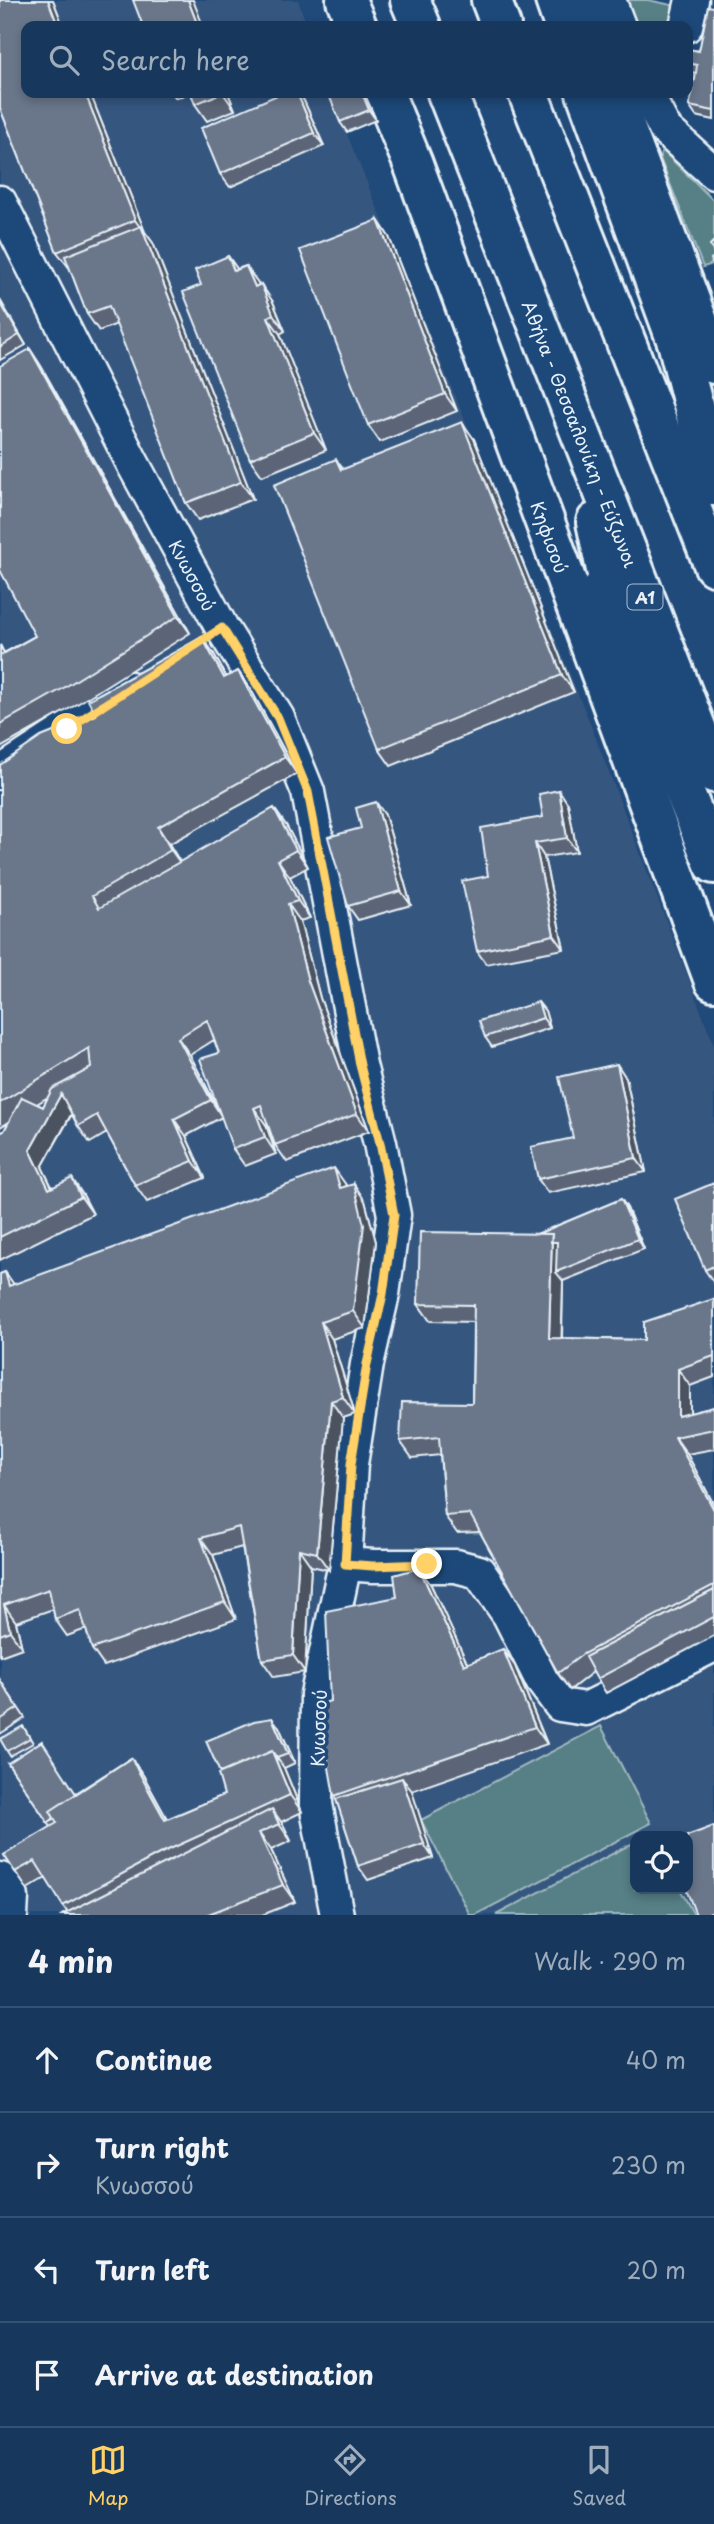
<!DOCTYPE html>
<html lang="en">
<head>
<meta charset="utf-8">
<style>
  :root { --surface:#17385c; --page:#244365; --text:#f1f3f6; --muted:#9eacbb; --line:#365272; --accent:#ffd166 }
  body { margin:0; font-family:"Playpen Sans",sans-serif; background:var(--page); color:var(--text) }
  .controls { position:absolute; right:21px; bottom:21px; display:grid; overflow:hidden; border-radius:14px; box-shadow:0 4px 10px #0003 }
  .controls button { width:63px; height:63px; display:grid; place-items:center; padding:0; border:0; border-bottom:2px solid var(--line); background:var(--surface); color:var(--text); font:35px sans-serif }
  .stop { position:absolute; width:21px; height:21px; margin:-16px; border:5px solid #ffd166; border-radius:50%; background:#fff }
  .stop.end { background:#ffd166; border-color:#fff; box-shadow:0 2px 7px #0008 }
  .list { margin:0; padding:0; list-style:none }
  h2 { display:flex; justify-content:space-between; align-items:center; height:91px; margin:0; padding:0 28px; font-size:30px }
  h2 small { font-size:23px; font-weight:400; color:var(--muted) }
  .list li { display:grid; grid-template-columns:46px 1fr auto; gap:21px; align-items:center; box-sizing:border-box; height:105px; padding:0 28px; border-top:2px solid var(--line) }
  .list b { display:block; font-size:26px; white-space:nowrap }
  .list p { margin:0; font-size:23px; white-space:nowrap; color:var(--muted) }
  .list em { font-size:23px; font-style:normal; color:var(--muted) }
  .icon { flex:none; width:38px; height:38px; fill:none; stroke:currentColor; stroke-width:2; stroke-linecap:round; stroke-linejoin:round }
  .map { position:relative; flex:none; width:714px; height:1915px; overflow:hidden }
  .search { position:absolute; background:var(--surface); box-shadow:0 4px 10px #0003; left:21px; right:21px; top:21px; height:77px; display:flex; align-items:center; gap:18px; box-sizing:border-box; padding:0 24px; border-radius:14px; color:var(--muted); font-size:26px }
  .sheet { height:511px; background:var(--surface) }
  nav { display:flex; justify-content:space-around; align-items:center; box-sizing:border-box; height:98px; border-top:2px solid var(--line); background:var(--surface); font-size:19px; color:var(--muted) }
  nav a { display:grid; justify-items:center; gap:4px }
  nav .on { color:var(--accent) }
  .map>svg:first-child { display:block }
  .built { fill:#36577f; fill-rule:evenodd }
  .green { fill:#577f86; stroke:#a0b8bf; stroke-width:2 }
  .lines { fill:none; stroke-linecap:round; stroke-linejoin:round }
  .street-casing { stroke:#e8f1f8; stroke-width:37 }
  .secondary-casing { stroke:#e8f1f8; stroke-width:44 }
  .highway-casing { stroke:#e8f1f8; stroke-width:44 }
  .street { stroke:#1f4a7a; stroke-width:32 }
  .secondary { stroke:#1f4a7a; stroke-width:38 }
  .highway { stroke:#1f4a7a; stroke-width:38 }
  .wall { fill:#5c6577; stroke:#e8f1f8; stroke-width:2; fill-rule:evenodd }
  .shaded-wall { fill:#4b5361; stroke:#e8f1f8; stroke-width:2 }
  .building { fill:#6b768a; stroke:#e8f1f8; stroke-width:2 }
  .route { stroke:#ffd166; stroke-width:9 }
  .labels { text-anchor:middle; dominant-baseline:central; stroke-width:7; stroke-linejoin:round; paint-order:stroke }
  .shield { fill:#1f4a7a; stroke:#acbfd2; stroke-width:2 }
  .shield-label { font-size:16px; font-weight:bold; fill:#e8f1f8 }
  .street-label { font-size:18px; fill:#e8f1f8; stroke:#1f4a7a }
</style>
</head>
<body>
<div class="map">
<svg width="714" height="1915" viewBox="0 0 714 1915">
  <rect width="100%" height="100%" fill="#1f4a7a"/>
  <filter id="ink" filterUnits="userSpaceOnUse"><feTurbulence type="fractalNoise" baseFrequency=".0143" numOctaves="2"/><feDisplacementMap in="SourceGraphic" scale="14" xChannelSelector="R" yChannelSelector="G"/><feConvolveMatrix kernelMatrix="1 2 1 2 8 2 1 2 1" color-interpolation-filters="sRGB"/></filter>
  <g filter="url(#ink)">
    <path class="built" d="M0,0H298L307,26H26V93H330L588,718L714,1045V1915H0ZM635,1836H688V1889H635Z"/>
    <path class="green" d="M623,0H648L681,7L677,26H635Z
      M662,150L714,201V259L710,265L703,267L660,158Z
      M601,1726L651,1823L475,1915H470L421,1820Z
      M635,1842V1889H680L694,1915H496Z"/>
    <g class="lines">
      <defs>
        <g id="street">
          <path d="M609,0L619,26"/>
          <path d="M686,26L692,0"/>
          <path d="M646,93L665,129L714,173"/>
          <path id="s1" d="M0,202L132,462L222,628L278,718L308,792L360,1065L380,1143L394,1215L383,1294L367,1364L351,1464L345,1564L317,1694L316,1804L337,1915"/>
          <path d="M0,773L130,688"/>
          <path d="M345,1564L373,1566H456L479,1572L509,1615L542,1681L560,1705L586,1709L714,1645"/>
          <path d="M0,1879L12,1897L11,1915"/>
        </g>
        <g id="secondary">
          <path d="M346,0L357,26"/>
          <path d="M577,0L587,26"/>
          <path id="s2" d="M384,93L413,164L714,981"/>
          <path d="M612,93L714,364"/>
          <path d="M602,590L714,864"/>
        </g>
        <g id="highway">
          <path d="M410,0L421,26"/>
          <path d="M491,0L501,26"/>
          <path d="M555,0L564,26"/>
          <path id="s3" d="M447,93L714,773"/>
          <path d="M528,93L714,566"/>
          <path d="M586,93L677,342L714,486"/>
          <path d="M596,522L617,622"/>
        </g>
      </defs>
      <use href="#street" class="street-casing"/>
      <use href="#secondary" class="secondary-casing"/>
      <use href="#highway" class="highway-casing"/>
      <use href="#street" class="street"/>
      <use href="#secondary" class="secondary"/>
      <use href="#highway" class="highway"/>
    </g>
    <path class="wall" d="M0,0H53L63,26H26V93H90L145,232L153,243L253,499L198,520L186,503L117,324L99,331L87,314L70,269L57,252L0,108Z
      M714,7V120L696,116L689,106L696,73L691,72L688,67V49L699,51Z
      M172,93H189L176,98Z
      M191,93H228L235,110L207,121L195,104Z
      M364,93L376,120L347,132L340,122Z
      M304,101L324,146L230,187L220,174Z
      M378,220L389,237L457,411L380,442L368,425Z
      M228,256L237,269L246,266L259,285L273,302L285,331L280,334L326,450L262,476L250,459L201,285Z
      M0,300L26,345L0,360Z
      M30,349L41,366L190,633L74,706L0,748V645L4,653L35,636Z
      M474,439L574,692L391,766L379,749L336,459L343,469Z
      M202,637L214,654L226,677L238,671L250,688L297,774L169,844L180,862L286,825L308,867L290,877L310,918L300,921L320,998L369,1131L287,1162L275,1145L268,1124L266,1125L276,1154L245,1166L233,1149L222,1117L186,1136L205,1178L147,1202L135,1185L107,1133L90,1143L78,1126L72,1114L42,1167L52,1187L83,1195L93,1214L0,1260V1133L4,1131L9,1122L0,1127V765L96,715ZM214,1040L219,1053L220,1113L190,1055ZM48,1097L43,1107L37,1104Z
      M568,804L577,852L544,857L564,949L486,964L477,951L488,876Z
      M385,815L411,905L358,920L348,906L361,828Z
      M538,1002L545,1011L550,1028L492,1047L485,1037Z
      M626,1078L646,1172L548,1193L538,1179L573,1138Z
      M714,1183V1283L705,1270Z
      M346,1186L365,1201L376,1242L365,1328L332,1339L355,1414L343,1418L329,1570L311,1566L305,1672L274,1677L262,1660L242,1547L213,1555L236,1619L104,1666L92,1649L86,1629L67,1636L55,1619L53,1609L16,1622L22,1648L0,1656V1274L5,1272L14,1285Z
      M621,1199L627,1208L644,1249L563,1281L562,1338L644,1340L714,1299V1377L690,1386V1413L714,1407V1449L687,1454L714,1505V1636L606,1693L593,1672L570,1690L558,1673L480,1532L457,1533L445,1516L440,1455L412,1458L400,1441L472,1403L473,1322L430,1321L418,1304L537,1234Z
      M431,1585L467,1664L503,1649L515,1666L547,1744L411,1791L433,1858L368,1880L358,1866L336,1799L334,1796L330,1701L397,1597Z
      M0,1680L25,1718L0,1734Z
      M279,1727L295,1763L284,1768L302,1812L281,1822L291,1841L271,1850L295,1902L262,1915H62L67,1912L46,1878L27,1889L4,1855L51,1827L8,1763L76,1793L131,1758L143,1775L167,1819L224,1795Z
      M26,1731L33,1743L10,1756L7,1751Z"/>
    <path class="shaded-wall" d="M48,0H53L63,26H58Z
      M188,0H193L203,26H198Z
      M85,93H90L145,232L153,243L253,499L241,482L143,231L135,220Z
      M223,93H228L235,110Z
      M297,93H299L304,101L324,146L314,133Z
      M362,93H364L376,120L369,110Z
      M378,220L389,237L457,411L445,394Z
      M228,256L240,273L234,271Z
      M246,266L258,283L267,304L255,287Z
      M261,284L273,302L285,331L273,314Z
      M0,300L26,345L0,302Z
      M268,317L280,334L326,450L314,433Z
      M30,349L41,366L190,633L178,616Z
      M462,422L474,439L574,692L562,675Z
      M202,637L214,654L236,695L224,678Z
      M0,645L13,672L0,653Z
      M238,671L250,688L297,774L285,757Z
      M559,790L568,804L577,852L567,838Z
      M376,802L385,815L411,905L401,891Z
      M274,808L286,825L308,867L296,850Z
      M158,827L169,844L183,867L171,850Z
      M535,843L544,857L564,949L554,935Z
      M278,860L290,877L310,918L298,901Z
      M288,904L300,921L320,998L369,1131L357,1114L308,981Z
      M538,1002L545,1011L550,1028L543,1018Z
      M178,1038L190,1055L222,1117L211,1100Z
      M617,1064L626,1078L646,1172L636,1158Z
      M61,1094L73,1111L42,1167L61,1206L49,1189L30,1150Z
      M254,1108L266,1125L276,1154L265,1137Z
      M174,1119L186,1136L205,1178L193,1161Z
      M334,1168L346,1185L352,1205L340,1188Z
      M72,1178L83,1195L93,1214L81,1197Z
      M354,1184L365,1201L376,1242L365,1328L353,1311Z
      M621,1199L627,1208L644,1249L638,1239Z
      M552,1234L564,1251L556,1272L563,1281L561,1355L549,1338Z
      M5,1272L17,1289L9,1286Z
      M321,1322L332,1339L355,1414L343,1397Z
      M678,1369L690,1386V1433L678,1416Z
      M331,1401L343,1418L329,1570L317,1553Z
      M675,1437L687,1454L714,1505V1510Z
      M201,1538L213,1555L236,1619L225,1602Z
      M299,1549L311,1566L305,1672L293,1655Z
      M419,1568L431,1585L476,1682L464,1665Z
      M4,1605L16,1622L22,1648L10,1631Z
      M503,1649L515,1666L547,1744L535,1727Z
      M272,1718L279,1727L295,1763L288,1754Z
      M272,1751L284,1768L302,1812L290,1795Z
      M131,1758L143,1775L177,1837L165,1820Z
      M402,1778L412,1791L433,1858L424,1844Z
      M272,1809L284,1826L291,1841L279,1824Z
      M259,1833L271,1850L295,1902L283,1885Z"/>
    <path class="building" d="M0,0H48L58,26H26V93H85L135,220L57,252L0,108Z
      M133,0H188L198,26H143Z
      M708,6L714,7V111L689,106L693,90L689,84L695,80L697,65L688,63V49L699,51Z
      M191,93H222L195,104Z
      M282,93H297L314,133L220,174L201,128Z
      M328,93H362L369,110L340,122Z
      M378,220L445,394L368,425L300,250Z
      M141,226L241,482L186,503L109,306L87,314L65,256Z
      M714,241V253L710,245Z
      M228,256L234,271L246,266L255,287L261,284L273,314L268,317L314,433L250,459L183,292L201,285L195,270Z
      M714,257V268L711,259Z
      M0,302L19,335L0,347Z
      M30,349L178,616L62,689L0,724V653L1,655L35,636L0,570V366Z
      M462,422L562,675L379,749L274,485L336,459L341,470Z
      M202,637L224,678L238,671L285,757L158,827L171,850L92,896L99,908L274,808L296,850L278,860L298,901L288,904L308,981L357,1114L275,1145L261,1105L254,1108L265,1137L233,1149L200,1059L219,1053L207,1020L178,1038L211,1100L174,1119L193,1161L135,1185L97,1115L78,1126L61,1094L30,1150L49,1189L72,1178L81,1197L0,1237V1133L4,1131L22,1097L43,1107L52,1089L91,1068L89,1048L0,1103V765L41,737L96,715L88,700Z
      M559,790L567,838L535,843L554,935L477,951L462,881L488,876L481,828L543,817L539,794Z
      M376,802L401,891L348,906L328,837L361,828L356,808Z
      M538,1002L543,1018L485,1037L479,1021Z
      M617,1064L636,1158L538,1179L531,1147L573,1138L559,1077Z
      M334,1168L340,1188L354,1184L364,1225L353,1311L321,1322L343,1397L331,1401L317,1553L299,1549L293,1655L262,1660L239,1527L201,1538L225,1602L92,1649L80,1610L55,1619L49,1589L4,1605L10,1631L0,1635V1274L5,1272L9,1286Z
      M714,1183V1266L705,1270L675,1199Z
      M621,1199L638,1239L556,1272L557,1242H551L552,1234H537Z
      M420,1232L552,1234L549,1338L644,1340V1322L714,1299V1356L678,1369V1416L714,1407V1429L675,1437L714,1510V1585L583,1654L558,1673L470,1514L445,1516L439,1437L400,1441L402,1402L472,1403L474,1305L418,1304Z
      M419,1568L464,1665L503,1649L535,1727L334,1796L318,1705L330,1701L326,1611L397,1597L394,1575Z
      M714,1590V1617L597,1679L585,1657Z
      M0,1680L18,1708L0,1720Z
      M272,1718L288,1754L277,1758L272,1751L220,1773L206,1741L254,1721Z
      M23,1726L30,1738L7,1751L0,1739Z
      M42,1741L76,1794L50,1811L54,1818L48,1823L8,1763Z
      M272,1751L290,1795L159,1854L63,1906L35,1861L15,1872L4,1855L57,1823L50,1811L131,1758L165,1820L224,1795L218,1774Z
      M402,1778L424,1844L358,1866L336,1799Z
      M272,1809L279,1824L259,1833L283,1885L206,1915H62Z
      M714,1826V1912L705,1915H696L686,1889H688L687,1836Z"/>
  </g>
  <g class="lines" filter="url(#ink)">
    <path class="route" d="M67,729L222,628L278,718L308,792L360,1065L380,1143L394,1215L383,1294L367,1364L351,1464L345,1564L373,1566L427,1564"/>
  </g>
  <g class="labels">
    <rect class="shield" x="627.5" y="584.5" width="35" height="25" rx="5"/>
    <g class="shield-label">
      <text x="645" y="597">Α1</text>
    </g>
    <g class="street-label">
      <text stroke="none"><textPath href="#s3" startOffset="366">Αθήνα - Θεσσαλονίκη - Εύζωνοι</textPath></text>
      <text stroke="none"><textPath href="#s2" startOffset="474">Κηφισού</textPath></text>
      <text stroke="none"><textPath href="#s1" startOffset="420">Κνωσσού</textPath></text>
      <text transform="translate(318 1728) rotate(-88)">Κνωσσού</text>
    </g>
  </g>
</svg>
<div class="controls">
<button><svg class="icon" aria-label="locate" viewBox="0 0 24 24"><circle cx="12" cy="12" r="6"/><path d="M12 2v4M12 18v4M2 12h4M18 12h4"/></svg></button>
</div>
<div class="stop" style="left:67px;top:729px"></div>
<div class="stop end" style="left:427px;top:1564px"></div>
<div class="search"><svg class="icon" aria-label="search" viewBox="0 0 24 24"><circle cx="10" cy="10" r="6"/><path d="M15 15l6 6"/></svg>Search here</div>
</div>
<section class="sheet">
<h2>4 min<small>Walk · 290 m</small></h2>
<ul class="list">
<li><svg class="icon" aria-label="ahead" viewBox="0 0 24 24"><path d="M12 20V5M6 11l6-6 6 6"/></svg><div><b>Continue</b></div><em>40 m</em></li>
<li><svg class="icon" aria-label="right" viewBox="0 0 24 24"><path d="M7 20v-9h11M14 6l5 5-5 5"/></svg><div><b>Turn right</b><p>Κνωσσού</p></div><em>230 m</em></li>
<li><svg class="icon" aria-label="left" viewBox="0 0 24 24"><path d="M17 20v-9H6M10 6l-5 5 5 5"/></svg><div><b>Turn left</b></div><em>20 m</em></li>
<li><svg class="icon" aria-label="arrive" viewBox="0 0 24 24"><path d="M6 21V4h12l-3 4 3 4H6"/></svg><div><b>Arrive at destination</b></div></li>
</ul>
</section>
<nav>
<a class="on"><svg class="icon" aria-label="map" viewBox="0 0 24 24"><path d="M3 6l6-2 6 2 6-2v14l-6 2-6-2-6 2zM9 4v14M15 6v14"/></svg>Map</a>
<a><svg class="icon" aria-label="directions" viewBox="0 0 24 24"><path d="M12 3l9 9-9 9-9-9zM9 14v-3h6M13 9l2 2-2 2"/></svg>Directions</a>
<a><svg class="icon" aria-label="saved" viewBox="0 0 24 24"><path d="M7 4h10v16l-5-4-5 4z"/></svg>Saved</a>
</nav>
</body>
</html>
